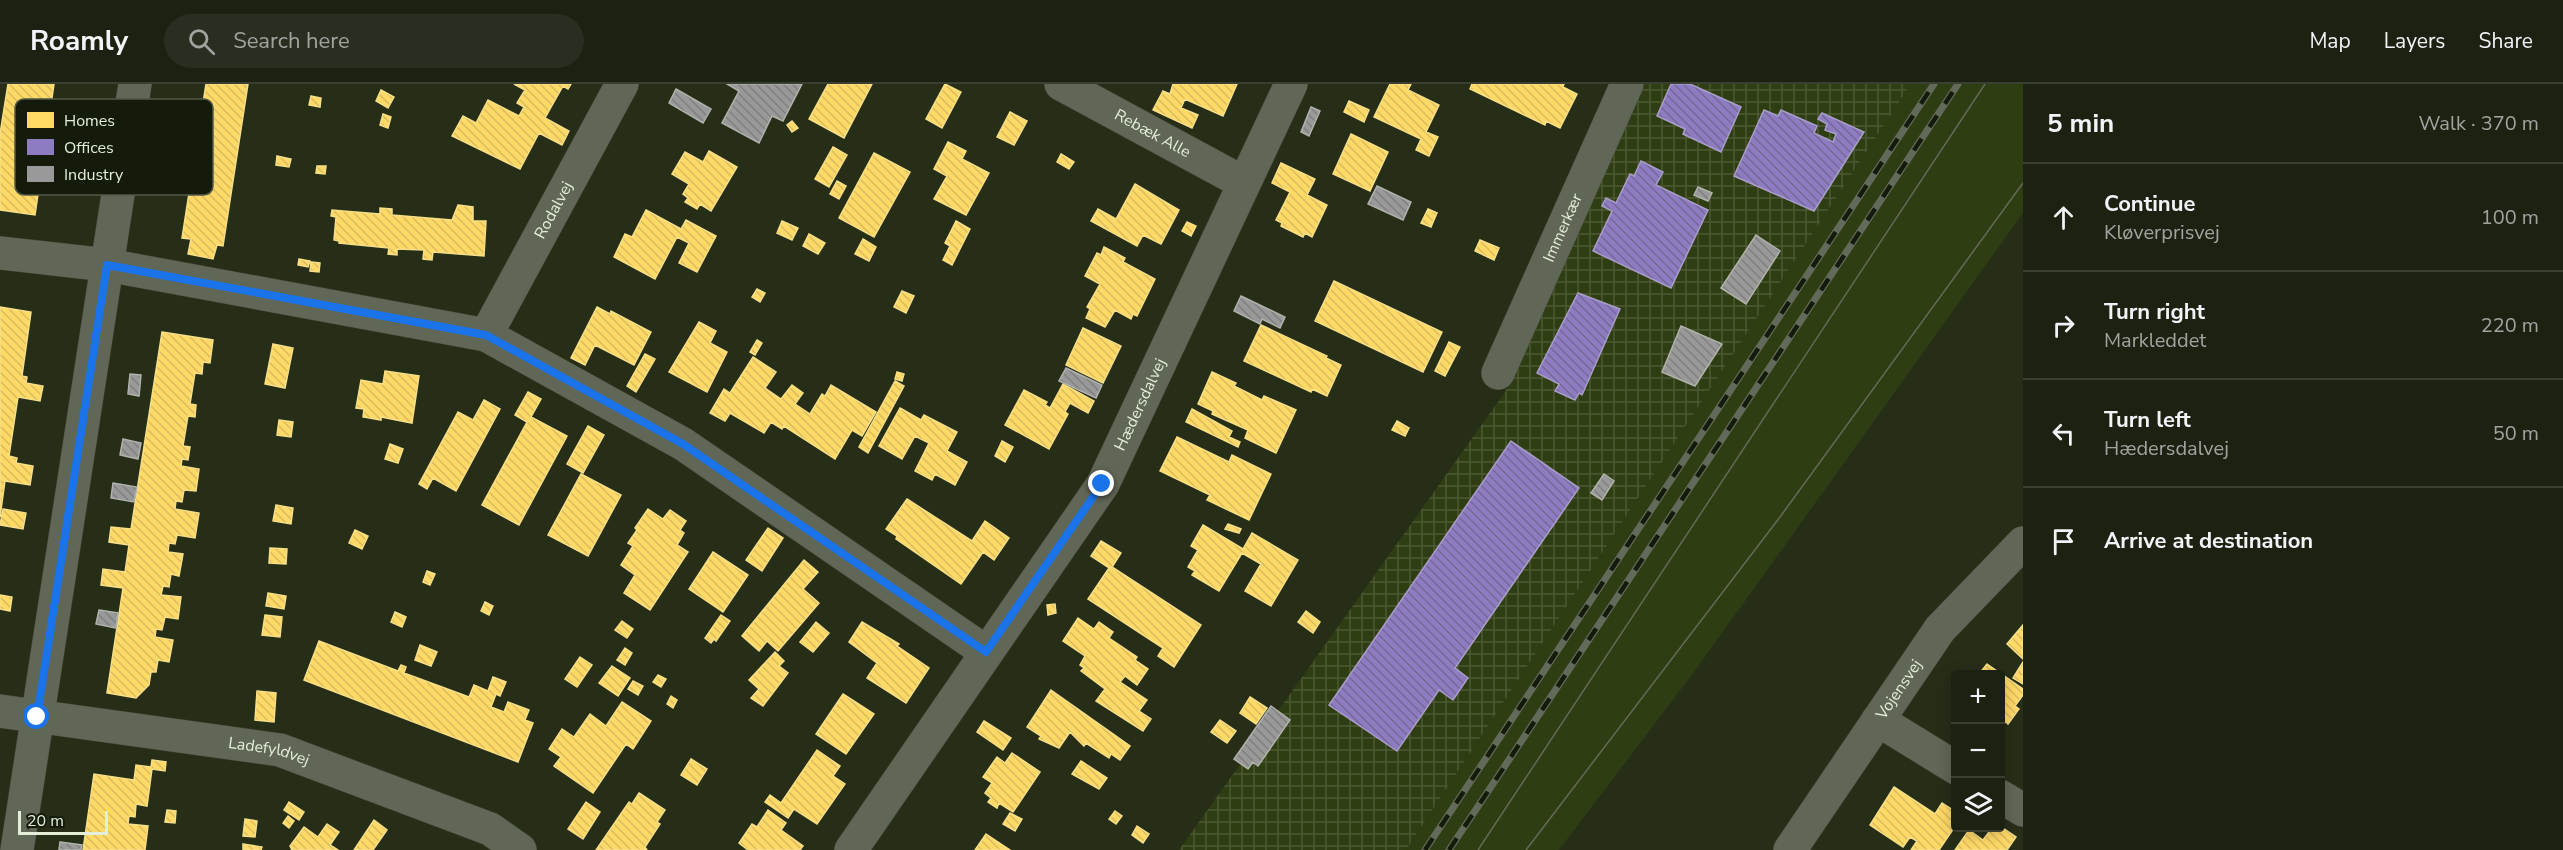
<!DOCTYPE html>
<html lang="en">
<head>
<meta charset="utf-8">
<style>
  :root { --surface:#1c2212; --page:#292f20; --text:#f1f3f6; --muted:#a0a49f; --line:#3a3f32 }
  body { margin:0; font-family:"Nunito Sans",sans-serif; background:var(--page); color:var(--text) }
  .controls { position:absolute; right:18px; bottom:18px; display:grid; overflow:hidden; border-radius:6px; box-shadow:0 3px 15px #0003 }
  .controls button { width:54px; height:54px; display:grid; place-items:center; padding:0; border:0; border-bottom:2px solid var(--line); background:var(--surface); color:var(--text); font:30px sans-serif }
  .scale { position:absolute; left:18px; bottom:15px; width:90px; box-sizing:border-box; padding-left:6px; border:3px solid #e4edd7; border-top:0; font-size:16px; line-height:21px; white-space:nowrap; color:#e4edd7; -webkit-text-stroke:4px #151b0b; paint-order:stroke }
  .stop { position:absolute; width:18px; height:18px; margin:-14px; border:4px solid #1a73e8; border-radius:50%; background:#fff }
  .stop.end { background:#1a73e8; border-color:#fff; box-shadow:0 2px 6px #0008 }
  .list { margin:0; padding:0; list-style:none }
  h2 { display:flex; justify-content:space-between; align-items:center; height:78px; margin:0; padding:0 24px; font-size:26px }
  h2 small { font-size:20px; font-weight:400; color:var(--muted) }
  .list li { display:grid; grid-template-columns:39px 1fr auto; gap:18px; align-items:center; box-sizing:border-box; height:108px; padding:0 24px; border-top:2px solid var(--line) }
  .list b { display:block; font-size:22px; white-space:nowrap }
  .list p { margin:0; font-size:20px; white-space:nowrap; color:var(--muted) }
  .list em { font-size:20px; font-style:normal; color:var(--muted) }
  .icon { flex:none; width:33px; height:33px; fill:none; stroke:currentColor; stroke-width:2; stroke-linecap:round; stroke-linejoin:round }
  .map { position:relative; flex:none; width:2023px; height:766px; overflow:hidden }
  header { display:flex; align-items:center; gap:36px; box-sizing:border-box; height:84px; padding:0 30px; background:var(--surface); border-bottom:2px solid var(--line) }
  header strong { font-size:28px }
  nav { display:flex; gap:33px; margin-inline-start:auto; font-size:21px }
  .search { width:420px; height:54px; background:var(--page); display:flex; align-items:center; gap:15px; box-sizing:border-box; padding:0 21px; border-radius:33px; color:var(--muted); font-size:22px }
  main { display:flex }
  aside { flex:1; background:var(--surface) }
  .map>svg:first-child { display:block }
  .built { fill:#2f3d12 }
  .industrial { fill:url(#industrial-grid) }
  .homes { fill:url(#homes-back-hatch); stroke:#f7df88; stroke-width:1.5 }
  .offices { fill:url(#offices-back-hatch); stroke:#a89ec9; stroke-width:1.5 }
  .industry { fill:url(#industry-back-hatch); stroke:#b0b2ac; stroke-width:1.5 }
  .lines { fill:none; stroke-linecap:round; stroke-linejoin:round }
  .minor-casing { stroke:#424938; stroke-width:34 }
  .tertiary-casing { stroke:#424938; stroke-width:34 }
  .minor { stroke:#616756; stroke-width:33 }
  .tertiary { stroke:#616756; stroke-width:33 }
  .tram { stroke:#646a59; stroke-width:1.5 }
  .rail-casing { stroke:#646a59; stroke-width:7 }
  .rail { stroke:#151b0b; stroke-width:4.5; stroke-dasharray:14; stroke-linecap:butt }
  .route { stroke:#1a73e8; stroke-width:8 }
  .labels { text-anchor:middle; dominant-baseline:central; stroke-width:6; stroke-linejoin:round; paint-order:stroke }
  .street-label { font-size:16px; fill:#e4edd7; stroke:#151b0b }
  .key { fill:#151b0b; stroke:#535a48; stroke-width:1.5 }
  .key-label { font-size:16px; fill:#e4edd7 }
</style>
</head>
<body>
<header>
<strong>Roamly</strong>
<div class="search"><svg class="icon" aria-label="search" viewBox="0 0 24 24"><circle cx="10" cy="10" r="6"/><path d="M15 15l6 6"/></svg>Search here</div>
<nav><a>Map</a><a>Layers</a><a>Share</a></nav>
</header>
<main>
<div class="map">
<svg width="2023" height="766" viewBox="0 0 2023 766">
  <defs>
    <pattern id="industrial-grid" width="8" height="8" patternUnits="userSpaceOnUse" patternTransform="scale(1.5)"><rect width="8" height="8" fill="#2f3d12"/><path d="M0 4h8M4 0v8" fill="none" stroke="#4d5934"/></pattern>
    <pattern id="homes-back-hatch" width="6" height="6" patternUnits="userSpaceOnUse" patternTransform="scale(1.5)"><rect width="6" height="6" fill="#ffd966"/><path d="M-1 5l2 2M0 0l6 6M5-1l2 2" fill="none" stroke="#dabc5e"/></pattern>
    <pattern id="offices-back-hatch" width="6" height="6" patternUnits="userSpaceOnUse" patternTransform="scale(1.5)"><rect width="6" height="6" fill="#8e7cc3"/><path d="M-1 5l2 2M0 0l6 6M5-1l2 2" fill="none" stroke="#746995"/></pattern>
    <pattern id="industry-back-hatch" width="6" height="6" patternUnits="userSpaceOnUse" patternTransform="scale(1.5)"><rect width="6" height="6" fill="#999"/><path d="M-1 5l2 2M0 0l6 6M5-1l2 2" fill="none" stroke="#80807e"/></pattern>
  </defs>
  <rect width="100%" height="100%" fill="#262e18"/>
  <path class="built" d="M1911,0H2023V129L1697,584L1559,766H1406Z"/>
  <path class="industrial" d="M1644,0H1911L1406,766H1179L1505,308Z"/>
  <path class="homes" d="M8,0H54L35,131L0,126V50Z
    M206,0H248L223,162L217,161L213,175L188,170L191,155L182,154Z
    M514,0H571L568,5L563,2L545,34L569,47L562,61L539,49L520,85L452,52L463,32L476,39L488,16L519,32L524,23L517,19L525,6Z
    M828,0H872L844,54L809,35Z
    M945,0L961,8L942,44L926,35Z
    M1173,0H1237L1223,32L1185,15L1181,24L1198,31L1192,44L1153,26L1163,7L1170,10Z
    M1390,0H1411L1408,6L1439,21L1426,48L1438,53L1429,72L1416,66L1421,55L1374,33Z
    M1472,0H1564L1563,3L1577,10L1560,44L1546,37L1545,41L1470,5Z
    M381,6L394,13L388,24L376,17Z
    M311,12L321,14L320,23L309,21Z
    M1349,17L1369,26L1364,38L1344,28Z
    M1010,28L1027,37L1014,61L997,53Z
    M383,30L391,33L388,44L380,41Z
    M792,37L798,44L792,48L787,41Z
    M1351,50L1388,68L1370,107L1333,90Z
    M948,58L966,67L962,75L989,89L966,131L934,115L947,92L934,85Z
    M833,63L847,71L829,103L815,95Z
    M709,67L737,83L711,127L700,120L697,125L685,118L688,114L683,110L689,100L672,90L685,68L703,78Z
    M874,69L910,88L874,153L839,134Z
    M1061,70L1074,78L1069,85L1057,78Z
    M277,72L291,75L289,83L276,81Z
    M1281,79L1315,95L1307,111L1327,121L1312,153L1305,149L1303,153L1281,142L1282,139L1276,136L1290,108L1272,99Z
    M317,82H326L325,90L316,89Z
    M837,97L846,102L839,115L830,110Z
    M1135,100L1179,126L1161,160L1143,151L1137,162L1091,137L1098,125L1116,135Z
    M458,121L473,123V137H486L484,172L433,168L432,176L423,175L424,166L397,165V171L388,170L389,164L339,159V157L334,156L336,133L331,132L332,126L380,130V124L392,125V131L452,136Z
    M1428,125L1437,129L1431,143L1421,139Z
    M646,126L681,145L686,136L716,152L697,188L679,179L689,159L677,153L655,195L614,173L625,150L632,153Z
    M782,137L798,144L792,156L777,149Z
    M956,137L970,145L952,181L943,176L950,162L945,159Z
    M1187,138L1196,142L1191,152L1182,147Z
    M809,150L825,159L818,170L803,162Z
    M863,155L876,163L869,177L855,170Z
    M1480,156L1499,164L1494,176L1475,167Z
    M1104,163L1125,174L1123,178L1155,195L1137,232L1133,230L1131,235L1115,226L1105,243L1086,234L1090,225L1087,223L1100,200L1085,192L1097,169L1101,171Z
    M299,175L310,177L308,183L298,181Z
    M311,178L320,179L319,188L310,187Z
    M1334,197L1442,248L1423,288L1315,237Z
    M757,205L765,209L760,218L752,213Z
    M902,207L914,212L906,229L894,223Z
    M0,223L31,228L22,292L27,293L26,299L43,302L40,317L18,313L9,372L17,374L16,379L33,382L30,401L5,397L0,433Z
    M597,223L610,230L611,227L651,248L634,281L595,261L585,281L571,274Z
    M699,238L716,247L710,259L727,268L707,308L669,288Z
    M1261,241L1327,272L1326,274L1341,281L1327,312L1312,305L1311,308L1244,277Z
    M1083,244L1121,262L1103,299L1066,281Z
    M162,248L213,256L210,279L203,278L202,290L195,289L190,320L196,321L195,333L188,332L183,362L190,363L188,376L182,375L181,382L199,385L196,407L184,406L182,418L176,417L175,425L199,429L195,454L177,451L175,460L169,459L168,468L183,470L179,492L171,490L169,503L163,502L161,511L181,513L178,535L165,533L162,546L156,545L155,553L173,556L169,578L158,576L156,588H151L149,601L136,614L107,609L123,504L101,501L103,485L125,488L129,461L109,458L111,443L131,445Z
    M757,256L762,259L755,271L750,268Z
    M1449,258L1460,263L1445,292L1435,287Z
    M273,260L293,264L285,304L265,300Z
    M645,270L655,275L636,308L627,302Z
    M753,273L776,288L765,304L781,315L792,301L803,309L795,320L810,330L822,310L825,312L831,301L876,328L862,352L852,346L835,375L784,342L782,345L771,338L764,349L730,329L725,337L710,329L724,305L730,309Z
    M385,287L419,292L412,339L381,333V336L363,333L364,325L356,324L361,296L383,300Z
    M897,288L904,290L902,297L895,295Z
    M1212,288L1236,299L1234,302L1262,316L1264,312L1296,326L1276,369L1245,354L1248,346L1212,330L1213,327L1198,320Z
    M895,297L904,302L868,369L859,363Z
    M1063,300L1094,317L1088,329L1070,319L1065,328L1068,330L1049,365L1005,341L1024,306L1047,318L1045,321L1050,324Z
    M528,308L541,315L531,333L567,352L519,441L482,421L527,338L515,331Z
    M484,316L500,325L456,407L433,394L427,405L419,400L458,328L473,336Z
    M900,324L921,336L924,331L957,348L947,367L967,378L955,401L935,390L932,396L915,387L929,359L915,352L902,375L879,362Z
    M1192,325L1232,347L1229,353L1240,358L1238,363L1186,338Z
    M279,336L293,338L291,353L277,351Z
    M1397,337L1409,344L1405,352L1392,346Z
    M588,342L604,351L583,389L567,380Z
    M1177,353L1229,378L1232,371L1271,390L1249,436L1207,416L1210,411L1160,387Z
    M1002,357L1013,363L1005,378L995,372Z
    M390,360L403,365L398,379L385,375Z
    M581,390L621,411L588,472L548,451Z
    M907,415L972,457L985,437L1009,454L994,476L983,468L961,500L896,455L897,452L886,445Z
    M276,421L293,424L291,440L273,437Z
    M3,425L26,429L23,445L0,441Z
    M648,425L663,435L670,426L686,437L680,446L684,449L677,461L688,468L650,526L624,509L635,491L621,481L633,462L628,459L637,446L635,444Z
    M1228,440L1241,445L1239,449L1225,445Z
    M1203,441L1243,465L1252,449L1298,476L1271,522L1245,507L1261,480L1242,469L1219,507L1192,491L1195,487L1188,483L1198,466L1191,462Z
    M768,444L783,454L762,487L746,476Z
    M355,446L368,452L362,465L349,459Z
    M1101,457L1121,469L1112,483L1201,541L1174,583L1158,572L1163,564L1088,515L1109,484L1091,472Z
    M270,464L287,465L286,480L269,479Z
    M713,468L748,491L723,528L689,505Z
    M804,476L818,488L803,505L819,519L778,567L767,557L759,567L742,552Z
    M427,487L435,490L430,501L423,498Z
    M268,509L286,512L284,525L266,522Z
    M0,511L12,513L10,527L0,525Z
    M485,518L493,522L489,531L481,527Z
    M1055,520L1056,529L1048,531L1047,521Z
    M1306,527L1320,538L1313,549L1298,538Z
    M395,528L406,533L402,543L391,538Z
    M265,531L282,533L280,553L262,551Z
    M721,531L730,537L716,557L714,555L711,559L705,554Z
    M1078,534L1094,545L1099,538L1113,548L1109,554L1137,573L1135,576L1148,585L1137,601L1125,592L1120,598L1147,616L1139,627L1151,635L1143,647L1096,617L1105,605L1081,587L1084,584L1080,581L1085,572L1063,557Z
    M622,537L633,545L627,554L615,546Z
    M816,538L829,549L813,568L800,558Z
    M862,538L899,560L897,562L929,584L906,619L867,594L877,579L849,558Z
    M2023,541V575L2007,560Z
    M319,557L398,587L401,581L406,583L404,589L469,613L474,601L488,607L493,593L506,598L500,612L496,610L491,623L504,628L508,618L529,626L525,636L533,639L518,678L304,596Z
    M420,561L437,568L431,582L415,576Z
    M625,564L632,569L625,581L617,576Z
    M775,568L784,577L779,582L788,589L763,622L751,614L759,605L749,596Z
    M580,573L592,581L577,603L565,595Z
    M2023,578V600L2013,594Z
    M1987,580L2023,605V611L2015,622L2019,625L2008,640L2005,637L2000,643V590H1979Z
    M612,582L630,594L618,612L599,599Z
    M658,591L666,595L661,603L653,598Z
    M633,597L643,602L638,611L628,605Z
    M1051,606L1130,662L1120,676L1111,670L1109,674L1086,659L1084,662L1070,648L1059,664L1039,655L1041,652L1027,643Z
    M257,607L276,609L274,638L255,636Z
    M843,610L874,630L846,670L816,650Z
    M671,612L677,616L673,624L667,620Z
    M1250,613L1267,624L1256,640L1240,629Z
    M622,618L651,637L633,665L626,660L593,709L554,682L561,673L549,665L562,645L574,653L590,630L606,642Z
    M1220,636L1236,647L1227,659L1211,648Z
    M984,637L1011,654L1003,666L977,648Z
    M817,666L840,682L833,692L845,700L817,740L794,725L788,734L765,718L770,711L781,719Z
    M1012,669L1040,688L1013,728L999,719L997,724L988,718L991,714L985,709L992,699L983,693L997,673L1005,679Z
    M691,675L707,685L697,701L681,691Z
    M152,676L166,678L165,687L152,685L147,722L136,720L135,733L129,732L128,740L148,742L145,766H83L94,690L134,696L136,681L151,683Z
    M1081,677L1107,694L1099,705L1072,690Z
    M1894,703L1935,730L1942,719L1956,728V741L1939,766H1911L1917,757L1910,753L1903,763L1870,741Z
    M639,709L665,726L657,738L660,740L645,763L647,766H596L629,718L632,720Z
    M289,718L304,728L299,736L284,726Z
    M586,718L600,728L583,755L568,745Z
    M167,726L176,727L175,739L165,738Z
    M768,726L786,739L781,746L803,762L800,766H748L739,759L752,740L757,743Z
    M1115,727L1122,732L1116,740L1109,735Z
    M1010,729L1022,735L1015,747L1003,740Z
    M288,732L294,737L289,744L283,739Z
    M245,735L257,737L255,753L243,752Z
    M374,736L387,746L373,766H354Z
    M327,740L339,748L330,761L338,766H292L290,762L304,743L318,753Z
    M1137,742L1149,750L1143,759L1132,751Z
    M2000,742L2016,753L2007,766H1955L1969,746L1983,756L1992,744Z
    M986,750L1010,766H975Z
    M243,760L262,763L261,766H243Z"/>
  <path class="offices" d="M1671,0H1690L1741,23L1721,68L1683,50L1685,45L1657,32Z
    M1764,26L1778,32L1781,26L1817,42L1814,49L1833,58L1836,50L1825,46L1827,40L1818,35L1822,29L1864,48L1814,127L1734,92Z
    M1641,77L1663,88L1656,101L1708,126L1671,204L1593,167L1612,127L1602,122L1606,114L1616,119L1630,90L1634,92Z
    M1578,209L1620,225L1582,311L1579,309L1575,316L1555,307L1559,300L1537,289Z
    M1511,357L1579,404L1455,584L1468,594L1453,616L1439,606L1397,667L1329,621Z"/>
  <path class="industry" d="M727,0H802L783,37L772,32L759,59L722,39L739,7Z
    M676,5L711,25L703,39L669,19Z
    M1311,23L1320,27L1309,52L1301,48Z
    M1377,102L1411,118L1403,136L1368,120Z
    M1698,103L1712,109L1708,117L1694,111Z
    M1756,151L1780,167L1746,220L1721,204Z
    M1241,212L1285,233L1280,244L1262,235L1260,240L1234,227Z
    M1681,242L1722,260L1695,302L1662,288Z
    M1066,284L1102,301L1096,314L1059,297Z
    M130,290L141,291L139,312L128,310Z
    M123,355L141,359L138,375L120,371Z
    M1604,390L1614,397L1602,416L1591,409Z
    M113,399L137,403L134,418L111,414Z
    M99,526L118,529L116,544L96,540Z
    M1271,622L1290,636L1258,682L1253,678L1248,685L1234,675Z
    M60,758L82,761L81,766H59Z"/>
  <g class="lines">
    <defs>
      <g id="minor">
        <path id="s1" d="M1061,0L1244,99"/>
        <path d="M0,169L107,181L486,251L683,360L986,568"/>
        <path id="s2" d="M486,251L622,0"/>
        <path id="s3" d="M1498,289L1627,0"/>
        <path id="s4" d="M0,627L280,666L490,745L520,766"/>
        <path d="M1878,636L1956,684"/>
        <path d="M2000,712L2023,726"/>
        <path id="s5" d="M851,766L1103,400L1291,0"/>
        <path id="s6" d="M1790,766L1940,545L2023,459"/>
      </g>
      <path id="tertiary" d="M17,766L135,0"/>
    </defs>
    <use href="#minor" class="minor-casing"/>
    <use href="#tertiary" class="tertiary-casing"/>
    <use href="#minor" class="minor"/>
    <use href="#tertiary" class="tertiary"/>
    <path class="tram" d="M1478,766L1985,0
      M1526,766L1780,433L2023,99"/>
    <defs>
      <path id="rail" d="M1425,766L1934,0
        M1449,766L1958,0"/>
    </defs>
    <use href="#rail" class="rail-casing"/>
    <use href="#rail" class="rail"/>
  </g>
  <g class="lines">
    <path class="route" d="M37,633L107,181L486,251L683,360L986,568L1102,400"/>
  </g>
  <g class="labels">
    <g class="street-label">
      <text stroke="none"><textPath href="#s1" startOffset="104">Rebæk Alle</textPath></text>
      <text stroke="none"><textPath href="#s2" startOffset="142">Rodalvej</textPath></text>
      <text stroke="none"><textPath href="#s3" startOffset="159">Immerkær</textPath></text>
      <text stroke="none"><textPath href="#s5" startOffset="532">Hædersdalvej</textPath></text>
      <text stroke="none"><textPath href="#s6" startOffset="194">Vojensvej</textPath></text>
      <text stroke="none"><textPath href="#s4" startOffset="272">Ladefyldvej</textPath></text>
    </g>
  </g>
  <rect x="15" y="15" width="198" height="96" rx="9" class="key"/>
  <rect x="27" y="28" width="27" height="16" fill="#ffd966"/>
  <rect x="27" y="55" width="27" height="16" fill="#8e7cc3"/>
  <rect x="27" y="82" width="27" height="16" fill="#999"/>
  <g class="key-label">
    <text x="64" y="42">Homes</text>
    <text x="64" y="69">Offices</text>
    <text x="64" y="96">Industry</text>
  </g>
</svg>
<div class="controls">
<button>+</button>
<button>−</button>
<button><svg class="icon" aria-label="layers" viewBox="0 0 24 24"><path d="M12 4l9 5-9 5-9-5zM3 14l9 5 9-5"/></svg></button>
</div>
<div class="scale">20 m</div>
<div class="stop" style="left:37px;top:633px"></div>
<div class="stop end" style="left:1102px;top:400px"></div>
</div>
<aside>
<h2>5 min<small>Walk · 370 m</small></h2>
<ul class="list">
<li><svg class="icon" aria-label="ahead" viewBox="0 0 24 24"><path d="M12 20V5M6 11l6-6 6 6"/></svg><div><b>Continue</b><p>Kløverprisvej</p></div><em>100 m</em></li>
<li><svg class="icon" aria-label="right" viewBox="0 0 24 24"><path d="M7 20v-9h11M14 6l5 5-5 5"/></svg><div><b>Turn right</b><p>Markleddet</p></div><em>220 m</em></li>
<li><svg class="icon" aria-label="left" viewBox="0 0 24 24"><path d="M17 20v-9H6M10 6l-5 5 5 5"/></svg><div><b>Turn left</b><p>Hædersdalvej</p></div><em>50 m</em></li>
<li><svg class="icon" aria-label="arrive" viewBox="0 0 24 24"><path d="M6 21V4h12l-3 4 3 4H6"/></svg><div><b>Arrive at destination</b></div></li>
</ul>
</aside>
</main>
</body>
</html>
